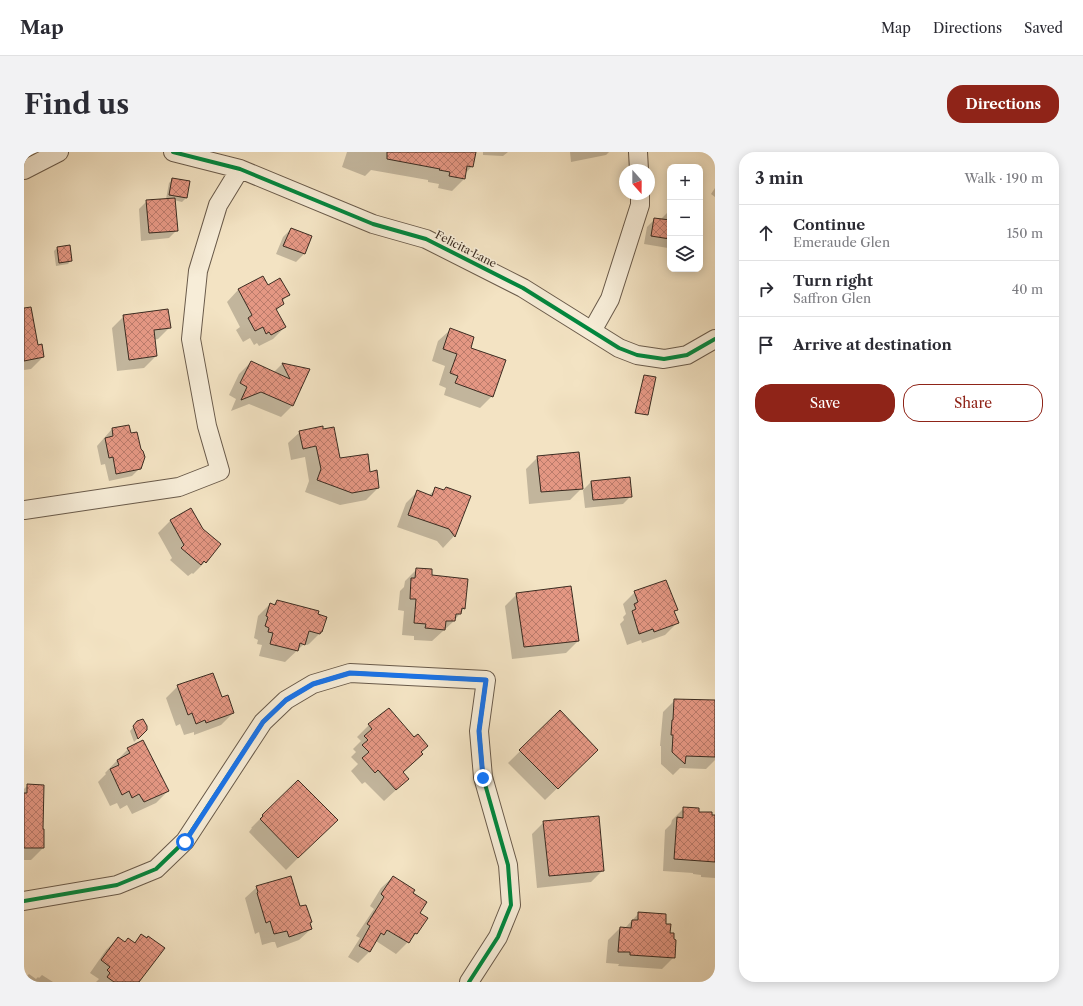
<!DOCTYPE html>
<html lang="en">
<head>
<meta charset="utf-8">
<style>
  :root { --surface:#fff; --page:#f2f2f3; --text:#2b2b33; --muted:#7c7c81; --line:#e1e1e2; --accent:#8f2418 }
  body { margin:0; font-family:"Libre Caslon Text",serif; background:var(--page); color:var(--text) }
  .controls { position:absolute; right:12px; top:12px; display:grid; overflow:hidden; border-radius:8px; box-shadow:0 2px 10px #0003 }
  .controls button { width:36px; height:36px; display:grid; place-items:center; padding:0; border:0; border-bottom:1px solid var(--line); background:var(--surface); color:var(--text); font:20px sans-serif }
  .compass { position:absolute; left:595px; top:12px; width:36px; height:36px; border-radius:50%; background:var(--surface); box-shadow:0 2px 10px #0003; rotate:159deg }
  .stop { position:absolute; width:12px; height:12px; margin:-9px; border:3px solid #1a73e8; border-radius:50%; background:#fff }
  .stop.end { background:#1a73e8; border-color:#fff; box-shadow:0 1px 4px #0008 }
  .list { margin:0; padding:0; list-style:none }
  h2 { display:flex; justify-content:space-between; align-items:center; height:52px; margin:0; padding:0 16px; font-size:17px }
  h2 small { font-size:13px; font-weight:400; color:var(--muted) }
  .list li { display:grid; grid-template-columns:26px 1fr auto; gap:12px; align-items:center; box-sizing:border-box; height:56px; padding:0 16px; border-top:1px solid var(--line) }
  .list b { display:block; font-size:15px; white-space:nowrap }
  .list p { margin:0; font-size:13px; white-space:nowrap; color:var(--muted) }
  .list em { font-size:13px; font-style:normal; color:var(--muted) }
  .actions { display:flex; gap:8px; padding:12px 16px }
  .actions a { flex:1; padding:9px 0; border:1px solid var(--accent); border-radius:16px; text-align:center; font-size:14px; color:var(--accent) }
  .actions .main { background:var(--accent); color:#fff }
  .icon { flex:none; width:22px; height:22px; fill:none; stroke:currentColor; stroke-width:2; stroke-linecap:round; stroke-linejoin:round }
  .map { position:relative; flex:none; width:691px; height:830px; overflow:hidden; border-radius:16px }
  header { display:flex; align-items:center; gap:24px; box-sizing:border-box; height:56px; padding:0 20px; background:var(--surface); border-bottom:1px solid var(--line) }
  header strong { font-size:19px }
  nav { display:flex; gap:22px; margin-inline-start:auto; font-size:14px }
  .intro { display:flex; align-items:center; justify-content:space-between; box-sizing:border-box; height:96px; padding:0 24px }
  h1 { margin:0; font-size:28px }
  .button { padding:10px 18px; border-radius:16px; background:var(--accent); color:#fff; font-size:14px; font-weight:700 }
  main { display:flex; gap:24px; padding:0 24px }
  aside { flex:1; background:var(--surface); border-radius:16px; box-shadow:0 2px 10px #0003 }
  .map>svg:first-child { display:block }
  .shadow { fill:#0003 }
  .building { fill:url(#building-cross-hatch); stroke:#3b2c21 }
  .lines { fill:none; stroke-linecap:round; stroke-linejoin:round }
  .minor-casing { stroke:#695a4a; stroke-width:20 }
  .minor { stroke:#f7edd8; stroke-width:18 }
  .cycleway-casing { stroke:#f7edd8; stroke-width:6 }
  .cycleway { stroke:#00873e; stroke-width:4 }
  .route { stroke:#1a73e8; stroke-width:5 }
  .labels { text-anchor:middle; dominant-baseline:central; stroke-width:3; stroke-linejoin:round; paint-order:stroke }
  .street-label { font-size:11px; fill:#3b2c21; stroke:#f7edd8 }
</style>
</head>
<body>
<header>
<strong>Map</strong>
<nav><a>Map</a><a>Directions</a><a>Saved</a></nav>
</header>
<div class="intro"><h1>Find us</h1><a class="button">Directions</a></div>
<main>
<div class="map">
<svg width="691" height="830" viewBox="0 0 691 830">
  <defs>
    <pattern id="building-cross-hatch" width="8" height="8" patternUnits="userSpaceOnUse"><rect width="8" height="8" fill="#e49783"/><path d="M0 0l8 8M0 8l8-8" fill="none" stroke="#ba7b6b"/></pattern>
  </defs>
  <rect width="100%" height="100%" fill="#f3e3c3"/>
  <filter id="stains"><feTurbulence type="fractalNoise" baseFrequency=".005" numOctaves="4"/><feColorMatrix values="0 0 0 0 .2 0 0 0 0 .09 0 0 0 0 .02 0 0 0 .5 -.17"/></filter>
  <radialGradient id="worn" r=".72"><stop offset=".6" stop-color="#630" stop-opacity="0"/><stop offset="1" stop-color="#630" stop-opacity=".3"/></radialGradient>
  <path class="shadow" d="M323,0H451L448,14L441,22L440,27L428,39L414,36L415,32L404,30V28L347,18L341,24L318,15Z
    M459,0H484L479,4L459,3Z
    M546,0H585L582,3L547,10Z
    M149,27L165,30L162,46L158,50L150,48L153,78L145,86L117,89L115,57L123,49L142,47L145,31Z
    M691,36V45L687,42Z
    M643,61H646V93L644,96L620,92L623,75L631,67L636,68Z
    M267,77L287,85L280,102L272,110L252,102L259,85Z
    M33,96L47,108L44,112L32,114L30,99Z
    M239,125L244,134L264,143L258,150L259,152L252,159L261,175L249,187L235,194L233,191L230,193L226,186L219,190L212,178L216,175L203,150L214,138Z
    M0,160L13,194L19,205L7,217L0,218Z
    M100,164L146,175L134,187L130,188L132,204L120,216L93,219L88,176Z
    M426,178L445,196L468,244L456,256L420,243L422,236L415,233L421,214L408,209L414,189Z
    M227,210L250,220L258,212L284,217L269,253L257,265L225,252L207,259L212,247L205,243L215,222Z
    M104,274L116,316L108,324L85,329L81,312L77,313L73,294L88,277Z
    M276,280L315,307L345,321L354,336L342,348L316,353L281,340L285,329L281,305L267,308L264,291Z
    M514,305L558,336L546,348L505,352L502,317Z
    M567,330L607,344L599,352L561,356L559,338Z
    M422,336L445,344L430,384L419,396L413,389L373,375L382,351L394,339L405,343L412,337L419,339Z
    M166,357L181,410L169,422L168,421L164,424L146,408L148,406L134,381L146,369Z
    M393,417L406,424L440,456L430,469L408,489L390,488V484L378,483L380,459L374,458L376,439L380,435L381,429Z
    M611,440L653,458L649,461L653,471L641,483L618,491L617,488L603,493L596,472L600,468L599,465L602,462L599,452Z
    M493,442L554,489L542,501L488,507L481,454Z
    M253,449L293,463L297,480L285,492L283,493L280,492L261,510L235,504L238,493L233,492L234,488L230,486L234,464L246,452L249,453Z
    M154,534L197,546L209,561L197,573L170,583V580L160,583L156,572L152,574L142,546Z
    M651,548L691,549V608L682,617L656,616L649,623L637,612V594H636L639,560Z
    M365,557L398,602L379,621L384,627L360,649L341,630L338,632L327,619L334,612L327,605L332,600L329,597L337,589L333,585L345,573Z
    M536,560L573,598L521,648L484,611Z
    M114,570L122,578L110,590L106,579Z
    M119,589L144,639L132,651L108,662L103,653L96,657L93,651L86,654L74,630L82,622L81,621L104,597Z
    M274,629L300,680L262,718L225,680L228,676H227Z
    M4,633L18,678L19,696L7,708H0V637Z
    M660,656L674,661L691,664V726L677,725V723L669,722V721L639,719L641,678L647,672L648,668Z
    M520,670L579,718L567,730L513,736L508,682Z
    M369,725L394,761L393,781L372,802L352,789L346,799L334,811L324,805L336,786L332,784L350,757L346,754L357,736Z
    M233,735L276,756L285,771L287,777L275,788L253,796L251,790H248L238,793L235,780L231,782L221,746Z
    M615,761L645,782L650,805L638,817L594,814L595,812L582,811L584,788L596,776H601Z
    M118,783L114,830H72L75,827L66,821L82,798L94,786L100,791L104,787L110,791Z
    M5,822L12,827L14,825L15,826L18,823L29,830H0V827Z"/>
  <path class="building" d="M363,0H452L449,15L443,14L441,27L425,24L426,20L415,18L416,17L363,7Z
    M148,26L166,29L163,46L145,43Z
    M151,46L154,79L125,81L122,48Z
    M630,66L646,68V87L627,84Z
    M267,76L288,84L281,102L259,94Z
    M46,93L48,109L35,111L33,95Z
    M239,124L244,133L256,126L266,143L258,147L260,152L252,157L262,175L247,183L245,180L242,182L239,175L231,179L224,166L228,163L214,137Z
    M7,155L14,193L18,192L20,205L0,209V156Z
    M144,157L147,176L130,178L133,204L105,208L99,163Z
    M426,176L450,185L447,196L482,208L469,245L431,231L434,224L426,221L433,202L419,197Z
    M227,209L266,227L258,211L286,217L269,254L237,240L217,248L223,235L216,231Z
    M620,223L632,225L624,263L611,261Z
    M105,273L107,281L113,280L117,297L119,299L121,305L117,317L92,322L89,305L85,306L81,286L89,284L88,276Z
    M299,274V277L310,275L316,306L344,302L346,320L353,318L355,336L328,341L293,328L297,317L292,294L279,297L275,279Z
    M555,300L559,337L517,340L513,304Z
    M606,325L608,345L569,348L567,329Z
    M411,335L420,338L422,335L447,344L431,385L425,377L384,363L393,338L408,344Z
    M167,356L179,377L197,392L182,411L180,409L177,413L157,396L160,393L146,368Z
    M392,416L408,417V423L444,427L441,457L438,456L437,462H432L431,469H422L421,478L401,476L402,472L390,471L392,447H386L387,426H391Z
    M642,428L654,458L650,459L655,471L630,480L629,477L615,482L608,459L612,457L610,452L614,450L610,439Z
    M547,434L555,489L500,495L492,441Z
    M253,448L295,459L294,462L303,465L298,480H297L296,482L285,479L281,493L276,491L274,499L246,492L249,481L244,480L245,476L241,474L244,465L242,464L246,451L251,453Z
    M189,521L198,545L204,543L210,561L182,571L181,568L172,572L168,561L164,563L153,533Z
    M650,547L691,548V605L662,604L661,612L648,600L649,583H647L648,568H649Z
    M365,556L390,585L394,582L404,594L397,600L399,602L379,620L385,627L372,638L354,618L351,621L338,606L345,600L338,593L344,588L340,584L348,577L344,572Z
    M536,558L574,598L534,637L495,598Z
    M119,567L123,574V578L114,587L109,574L113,569Z
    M119,588L145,639L120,650L115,642L108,646L105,639L98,643L86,617L95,613L93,608L106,601L103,596Z
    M274,628L314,668L274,706L236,667L239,664L238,663Z
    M3,632L20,633L19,677H20V696H0V641H3Z
    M659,655L675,656V660H688V663H691V710L650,707L653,665L659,666Z
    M575,664L580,719L525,724L519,669Z
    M267,724L276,754L282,753L288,770L286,771L288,777L265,785L263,779L250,782L246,769L242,771L233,741L234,740L232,734Z
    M369,724L391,738L389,741L403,750L396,761L404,766L393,782L391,781L385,791L363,778L360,783L357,781L346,800L335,794L346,774L343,772L360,745L357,742Z
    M614,760L642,762V772H647L646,781H650V787L652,788L651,806L606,803V800H594L596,775L607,776L608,768H614Z
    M117,782L123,786L124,784L141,796L115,830H90L83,825L86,821L83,818L86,815L77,808L94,785L101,790L104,786L111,791Z"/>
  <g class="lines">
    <defs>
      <path id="minor" d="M149,0L216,17L349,72L402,87L499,136L595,196L613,203L640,207L663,203L691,187
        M614,0L615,18
        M0,18L35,0
        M568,179L586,147L616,53V42
        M0,358L155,335L196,319L183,274L167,187L174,119L194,53L216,17
        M0,749L93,733L132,717L161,689L239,570L262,548L289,532L326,521L462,528L455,579L459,625L484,713L487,753L474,785L445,830"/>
    </defs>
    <use href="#minor" class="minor-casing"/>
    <use href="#minor" class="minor"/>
    <defs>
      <path id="cycleway" d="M149,0L216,17L349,72L402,87L499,136L595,196L613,203L640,207L663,203L691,187
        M0,749L93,733L132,717L161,689L239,570L262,548L289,532L326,521L462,528L455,579L459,625L484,713L487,753L474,785L445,830"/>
    </defs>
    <use href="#cycleway" class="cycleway-casing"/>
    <use href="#cycleway" class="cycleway"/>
  </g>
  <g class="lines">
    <path class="route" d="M161,690L239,570L262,548L289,532L326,521L462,528L455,579L459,626"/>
  </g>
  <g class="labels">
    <g class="street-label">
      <text transform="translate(442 97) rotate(27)">Felicita Lane</text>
    </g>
  </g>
  <rect width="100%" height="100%" filter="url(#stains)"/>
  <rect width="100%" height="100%" fill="url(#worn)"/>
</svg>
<div class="controls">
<button>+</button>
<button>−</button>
<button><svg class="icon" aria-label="layers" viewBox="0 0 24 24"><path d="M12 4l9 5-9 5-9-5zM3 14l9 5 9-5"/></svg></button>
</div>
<svg class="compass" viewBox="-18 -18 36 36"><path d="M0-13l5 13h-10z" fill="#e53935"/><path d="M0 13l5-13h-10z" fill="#7c7c81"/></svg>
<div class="stop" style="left:161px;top:690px"></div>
<div class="stop end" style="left:459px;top:626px"></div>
</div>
<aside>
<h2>3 min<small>Walk · 190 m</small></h2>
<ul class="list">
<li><svg class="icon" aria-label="ahead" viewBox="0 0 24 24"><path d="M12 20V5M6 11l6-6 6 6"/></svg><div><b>Continue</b><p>Emeraude Glen</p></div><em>150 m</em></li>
<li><svg class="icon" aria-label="right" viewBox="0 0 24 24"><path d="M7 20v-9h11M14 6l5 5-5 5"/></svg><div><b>Turn right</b><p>Saffron Glen</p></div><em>40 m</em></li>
<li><svg class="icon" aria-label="arrive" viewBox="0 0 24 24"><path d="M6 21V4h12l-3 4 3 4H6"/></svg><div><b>Arrive at destination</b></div></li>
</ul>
<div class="actions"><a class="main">Save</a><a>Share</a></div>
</aside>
</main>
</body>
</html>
